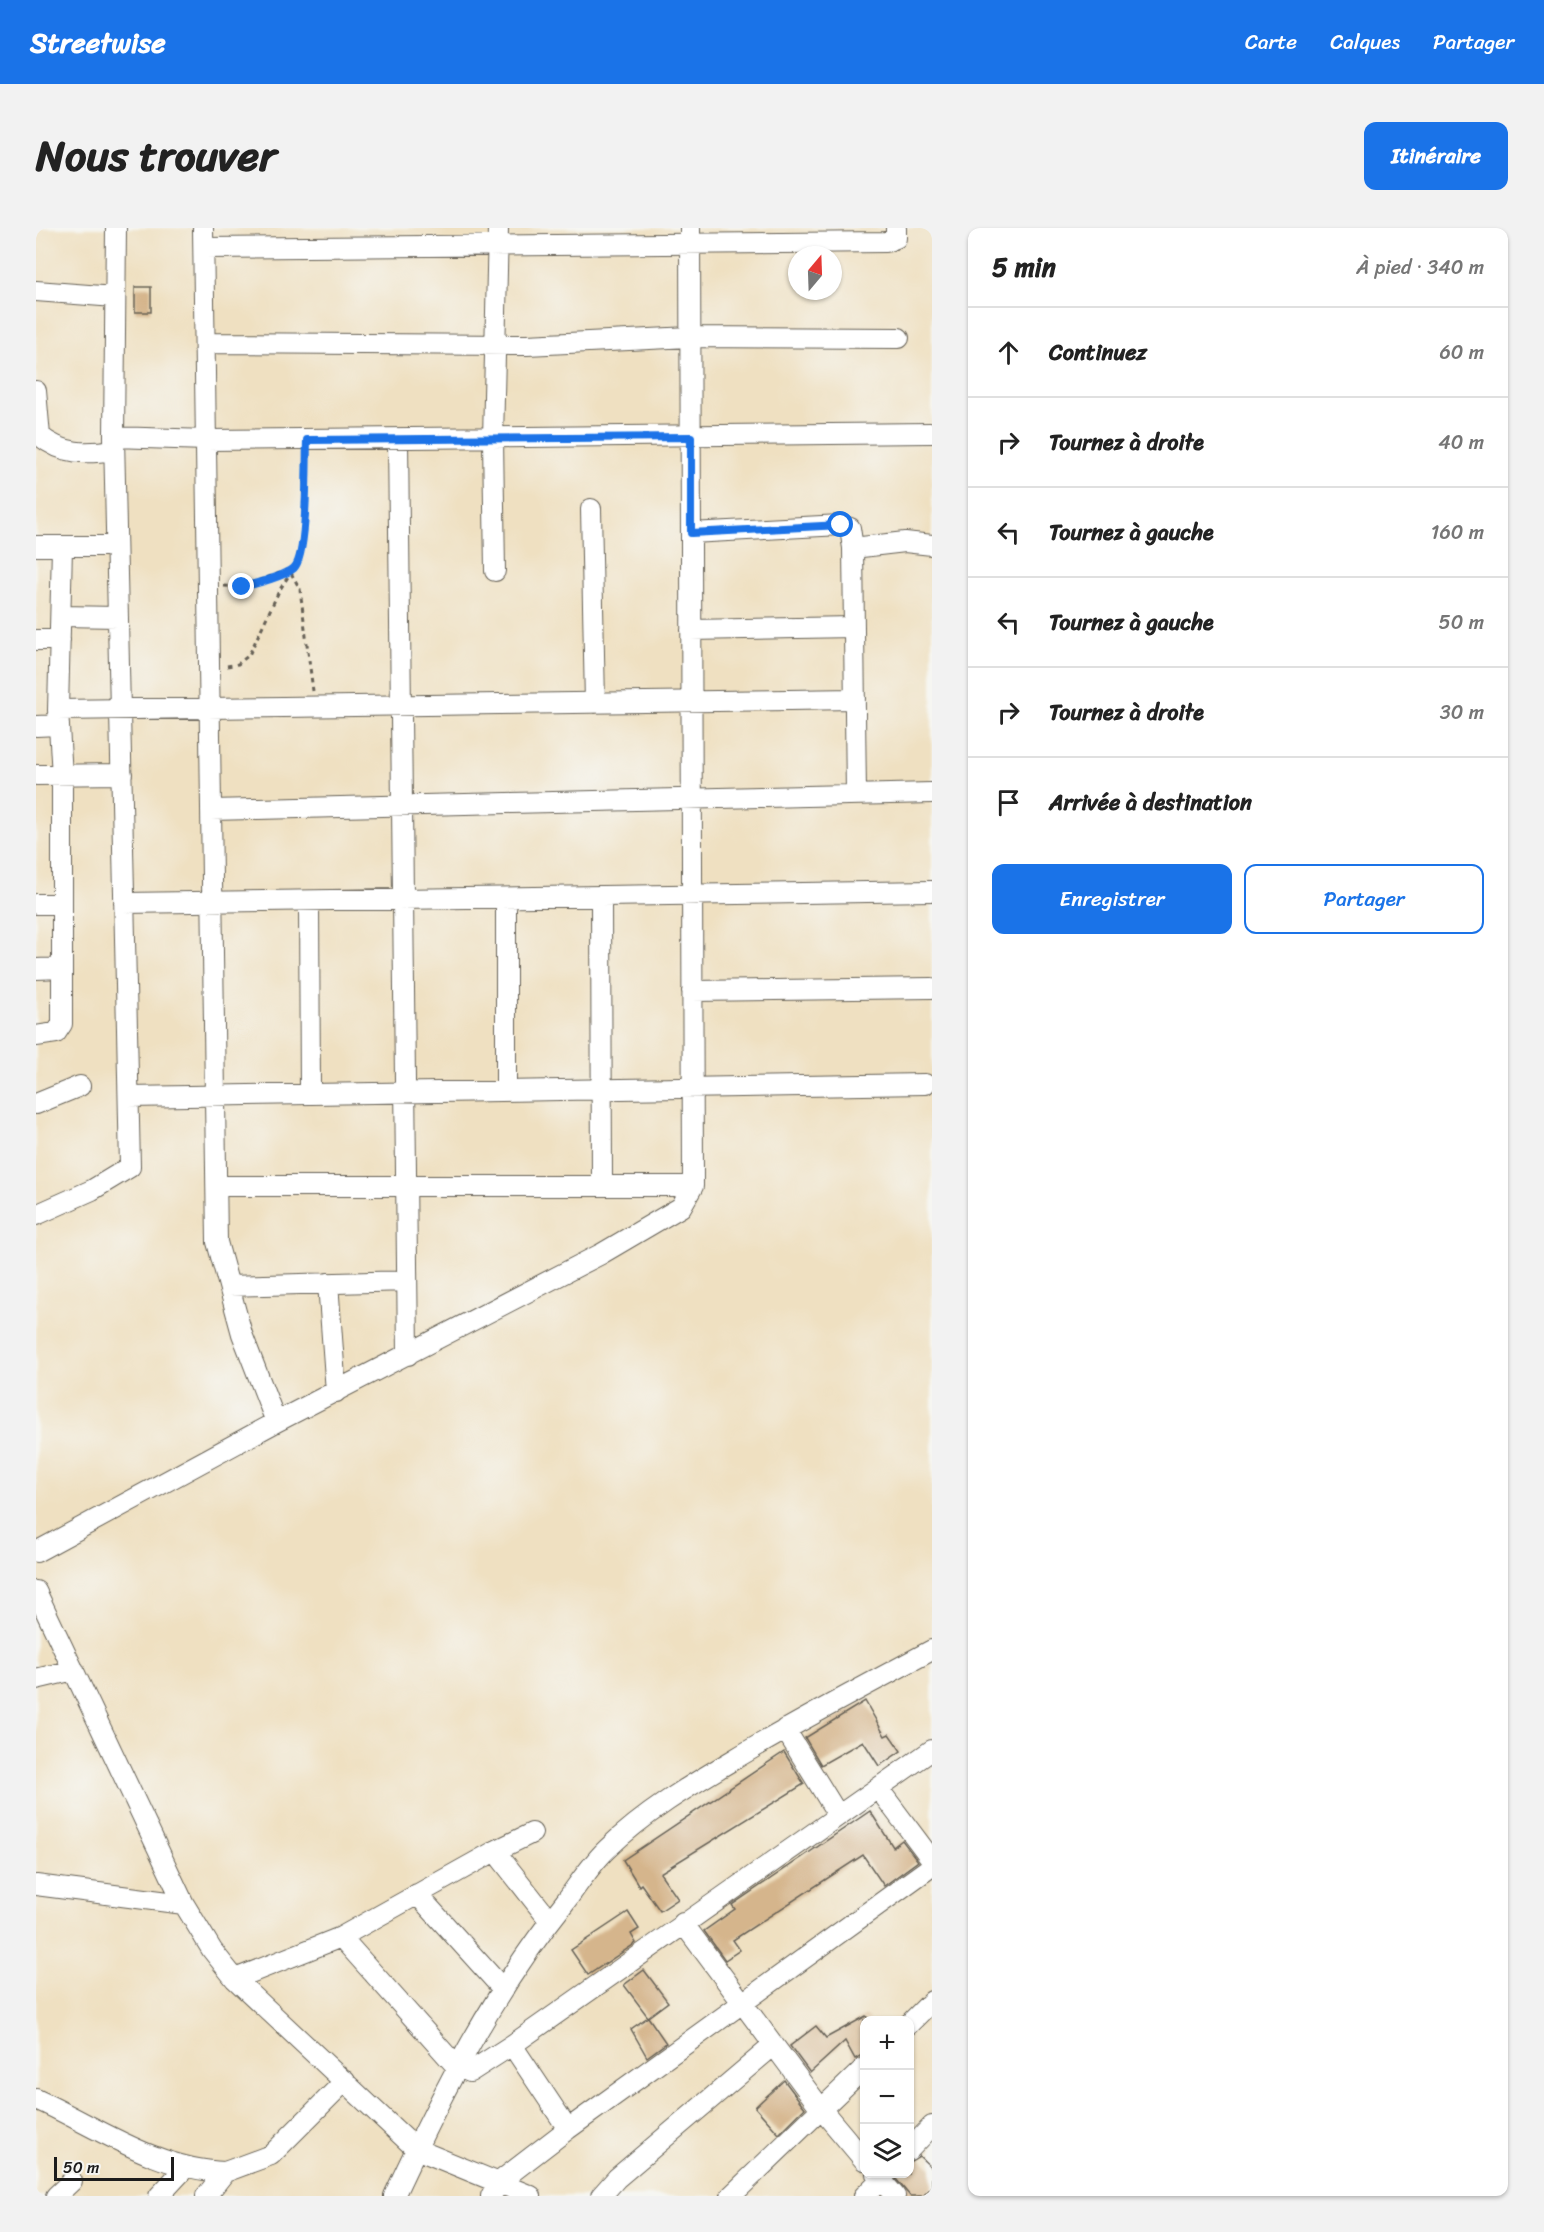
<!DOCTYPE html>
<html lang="fr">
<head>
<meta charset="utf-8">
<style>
  :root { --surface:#fff; --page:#f2f2f2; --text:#222; --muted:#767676; --line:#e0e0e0; --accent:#1a73e8 }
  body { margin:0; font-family:Sriracha,sans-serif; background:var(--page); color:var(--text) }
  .controls { position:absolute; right:18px; bottom:18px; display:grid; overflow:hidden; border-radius:12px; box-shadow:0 2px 4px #0004 }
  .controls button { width:54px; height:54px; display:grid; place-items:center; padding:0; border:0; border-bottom:2px solid var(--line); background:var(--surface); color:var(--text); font:30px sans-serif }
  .compass { position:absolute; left:752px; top:18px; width:54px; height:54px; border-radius:50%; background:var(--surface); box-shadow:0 2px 4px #0004; rotate:19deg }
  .scale { position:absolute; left:18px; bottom:15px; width:120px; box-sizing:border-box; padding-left:6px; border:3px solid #1c1c1c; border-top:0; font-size:16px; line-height:21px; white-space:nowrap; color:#1c1c1c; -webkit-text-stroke:4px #f6f6f2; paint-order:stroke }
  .stop { position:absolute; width:18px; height:18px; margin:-14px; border:4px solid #1a73e8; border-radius:50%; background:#fff }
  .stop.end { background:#1a73e8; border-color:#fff; box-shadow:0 2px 6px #0008 }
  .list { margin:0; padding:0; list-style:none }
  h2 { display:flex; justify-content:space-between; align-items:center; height:78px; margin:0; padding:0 24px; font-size:26px }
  h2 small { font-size:20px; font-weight:400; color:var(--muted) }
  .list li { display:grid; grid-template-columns:39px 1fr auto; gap:18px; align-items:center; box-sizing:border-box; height:90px; padding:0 24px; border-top:2px solid var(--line) }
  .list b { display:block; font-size:22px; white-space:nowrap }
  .list em { font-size:20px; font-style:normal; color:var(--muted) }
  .actions { display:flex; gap:12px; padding:18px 24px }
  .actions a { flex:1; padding:14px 0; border:2px solid var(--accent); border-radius:12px; text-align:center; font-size:21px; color:var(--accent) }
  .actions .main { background:var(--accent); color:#fff }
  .icon { flex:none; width:33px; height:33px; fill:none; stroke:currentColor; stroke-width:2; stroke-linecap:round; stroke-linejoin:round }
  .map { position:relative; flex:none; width:896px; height:1968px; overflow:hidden; border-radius:12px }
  header { display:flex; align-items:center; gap:36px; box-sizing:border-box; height:84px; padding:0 30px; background:var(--accent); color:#fff }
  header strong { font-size:28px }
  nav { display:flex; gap:33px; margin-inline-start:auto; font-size:21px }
  .intro { display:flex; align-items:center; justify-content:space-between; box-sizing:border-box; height:144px; padding:0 36px }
  h1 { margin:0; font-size:42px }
  .button { padding:15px 27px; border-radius:12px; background:var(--accent); color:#fff; font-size:21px; font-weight:700 }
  main { display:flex; gap:36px; padding:0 36px }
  aside { flex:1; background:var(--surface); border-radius:12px; box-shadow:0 2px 4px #0004 }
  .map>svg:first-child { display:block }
  .building { fill:#d5b58c }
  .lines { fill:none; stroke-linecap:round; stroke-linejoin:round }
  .minor-casing { stroke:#666156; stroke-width:22 }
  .path { stroke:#666156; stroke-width:3; stroke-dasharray:4.5 4.5; stroke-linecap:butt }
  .minor { stroke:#fff; stroke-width:20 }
  .route { stroke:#1a73e8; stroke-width:8 }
</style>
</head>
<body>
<header>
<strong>Streetwise</strong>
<nav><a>Carte</a><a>Calques</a><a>Partager</a></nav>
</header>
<div class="intro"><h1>Nous trouver</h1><a class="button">Itinéraire</a></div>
<main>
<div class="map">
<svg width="896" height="1968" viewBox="0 0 896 1968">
  <rect width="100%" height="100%" fill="#f6f6f2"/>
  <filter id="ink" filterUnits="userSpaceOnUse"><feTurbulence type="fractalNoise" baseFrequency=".0167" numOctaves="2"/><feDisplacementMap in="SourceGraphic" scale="12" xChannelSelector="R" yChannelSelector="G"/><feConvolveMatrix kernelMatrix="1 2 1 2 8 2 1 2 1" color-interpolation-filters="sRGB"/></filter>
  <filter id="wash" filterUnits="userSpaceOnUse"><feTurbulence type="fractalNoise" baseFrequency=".008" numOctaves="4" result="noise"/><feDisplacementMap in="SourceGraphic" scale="24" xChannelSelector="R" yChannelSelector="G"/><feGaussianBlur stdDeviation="1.35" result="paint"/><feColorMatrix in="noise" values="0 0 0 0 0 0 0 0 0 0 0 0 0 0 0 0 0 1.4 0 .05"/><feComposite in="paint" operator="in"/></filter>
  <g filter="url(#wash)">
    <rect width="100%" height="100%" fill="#efe0c1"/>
    <g id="blocks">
      <path class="building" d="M99,59H115V84H99Z
        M829,1473L849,1508L853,1506L865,1523L843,1538L827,1513L785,1537L769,1510Z
        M748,1524L768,1556L624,1645L642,1671L624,1683L605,1656L603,1658L587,1632Z
        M834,1583L857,1619L866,1612L882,1633L848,1658L827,1627L697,1712L704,1722L689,1732L668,1703L699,1681L696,1677Z
        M592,1684L603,1701L595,1706L600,1715L552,1747L535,1722Z
        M608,1742L632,1774L612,1789L588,1757Z
        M830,1788L833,1792H828L827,1798L828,1826L819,1831L809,1813L774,1845L754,1818L780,1798L790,1810Z
        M612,1789L630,1815L611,1829L595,1801Z
        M748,1852L769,1880L743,1906L719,1879Z
        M883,1928L896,1940V1959L887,1968H874L860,1951L862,1946H873V1934Z"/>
    </g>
  </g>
  <g filter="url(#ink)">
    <use href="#blocks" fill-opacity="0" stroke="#666156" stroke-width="1.5"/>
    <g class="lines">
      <defs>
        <path id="minor" d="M167,0L181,1014L206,1106L240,1194
          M168,20L850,14L860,10V0
          M0,63L79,69
          M169,115L491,117L654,109L863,110
          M0,163L4,208C27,227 51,226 78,222
          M78,209L170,212L896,205
          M362,211L372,1127
          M555,281L559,475
          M655,305L805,297L814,300L817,320L820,567
          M0,318H80
          M817,320L869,314L896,317
          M459,343L457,211L462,0
          M25,388L82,389
          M655,402L818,399
          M0,412H24
          M22,482L819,471
          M0,498L23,497
          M0,547L86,546
          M175,582L896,565
          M565,668L566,958
          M273,673L274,866
          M88,675L896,663
          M0,676H24
          M0,741L25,740
          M656,763L896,760
          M0,808L20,805L26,796V548L22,482L26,319
          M470,863V670
          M93,869L889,856
          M0,876L44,858
          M181,958H657
          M0,987L56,962L94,939L78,209L80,0
          M292,1055L300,1164
          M193,1058L371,1053
          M0,1324L240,1194L565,1026L645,979L657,958L654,0
          M0,1363L148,1676L176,1722L199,1751L380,1921L495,1968
          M0,1451L38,1442
          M749,1501L802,1587
          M842,1560L896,1632
          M459,1623L514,1693
          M0,1657L148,1676
          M381,1666L466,1760
          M647,1695L786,1882L828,1932
          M305,1709L420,1838L434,1844L476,1817L896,1522
          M199,1751L305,1709L459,1623L496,1605
          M873,1796L896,1773
          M476,1817L532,1901
          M0,1871C61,1899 121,1942 189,1944
          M873,1922L896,1898
          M840,1946L859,1968
          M20,1968L36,1953
          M123,1968L150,1939
          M170,1968L189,1944L235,1927L309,1853
          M358,1968C407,1863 456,1765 529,1674C542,1657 555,1636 571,1621C608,1585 653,1558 697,1532C762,1493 829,1458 896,1422
          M455,1968L463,1954L532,1901L896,1638
          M565,1968L581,1950L738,1817
          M695,1968L828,1840
          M828,1968L850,1946"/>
      </defs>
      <use href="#minor" class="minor-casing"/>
      <path class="path" d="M255,345L264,361L277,463
        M188,358L205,359L256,341
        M191,438L202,436L213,427L243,363L260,336L267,312L270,229"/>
      <use href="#minor" class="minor"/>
    </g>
  </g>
  <g class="lines" filter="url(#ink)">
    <path class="route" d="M206,359C218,356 248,349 258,340C272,327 270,235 271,212L655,209V305L805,297"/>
  </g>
</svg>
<div class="controls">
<button>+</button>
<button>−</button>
<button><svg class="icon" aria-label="layers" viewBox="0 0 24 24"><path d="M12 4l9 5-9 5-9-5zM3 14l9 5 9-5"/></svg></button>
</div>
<svg class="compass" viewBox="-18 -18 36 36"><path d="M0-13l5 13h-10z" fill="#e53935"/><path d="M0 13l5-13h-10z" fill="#767676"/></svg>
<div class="scale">50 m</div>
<div class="stop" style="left:805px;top:297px"></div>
<div class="stop end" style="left:206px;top:359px"></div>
</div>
<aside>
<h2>5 min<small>À pied · 340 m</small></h2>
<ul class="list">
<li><svg class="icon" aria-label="ahead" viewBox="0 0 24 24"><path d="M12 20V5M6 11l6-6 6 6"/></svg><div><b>Continuez</b></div><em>60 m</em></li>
<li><svg class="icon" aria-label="right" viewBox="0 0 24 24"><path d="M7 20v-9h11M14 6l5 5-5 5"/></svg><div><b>Tournez à droite</b></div><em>40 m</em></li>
<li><svg class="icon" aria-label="left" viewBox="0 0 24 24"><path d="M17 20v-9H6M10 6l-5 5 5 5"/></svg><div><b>Tournez à gauche</b></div><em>160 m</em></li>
<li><svg class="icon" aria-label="left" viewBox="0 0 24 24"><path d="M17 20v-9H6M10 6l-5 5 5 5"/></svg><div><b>Tournez à gauche</b></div><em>50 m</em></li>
<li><svg class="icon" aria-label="right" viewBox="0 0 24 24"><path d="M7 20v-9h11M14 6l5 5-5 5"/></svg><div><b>Tournez à droite</b></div><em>30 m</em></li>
<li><svg class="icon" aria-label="arrive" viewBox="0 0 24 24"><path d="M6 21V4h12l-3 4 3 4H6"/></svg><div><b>Arrivée à destination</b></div></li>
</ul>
<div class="actions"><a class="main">Enregistrer</a><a>Partager</a></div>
</aside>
</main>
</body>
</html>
